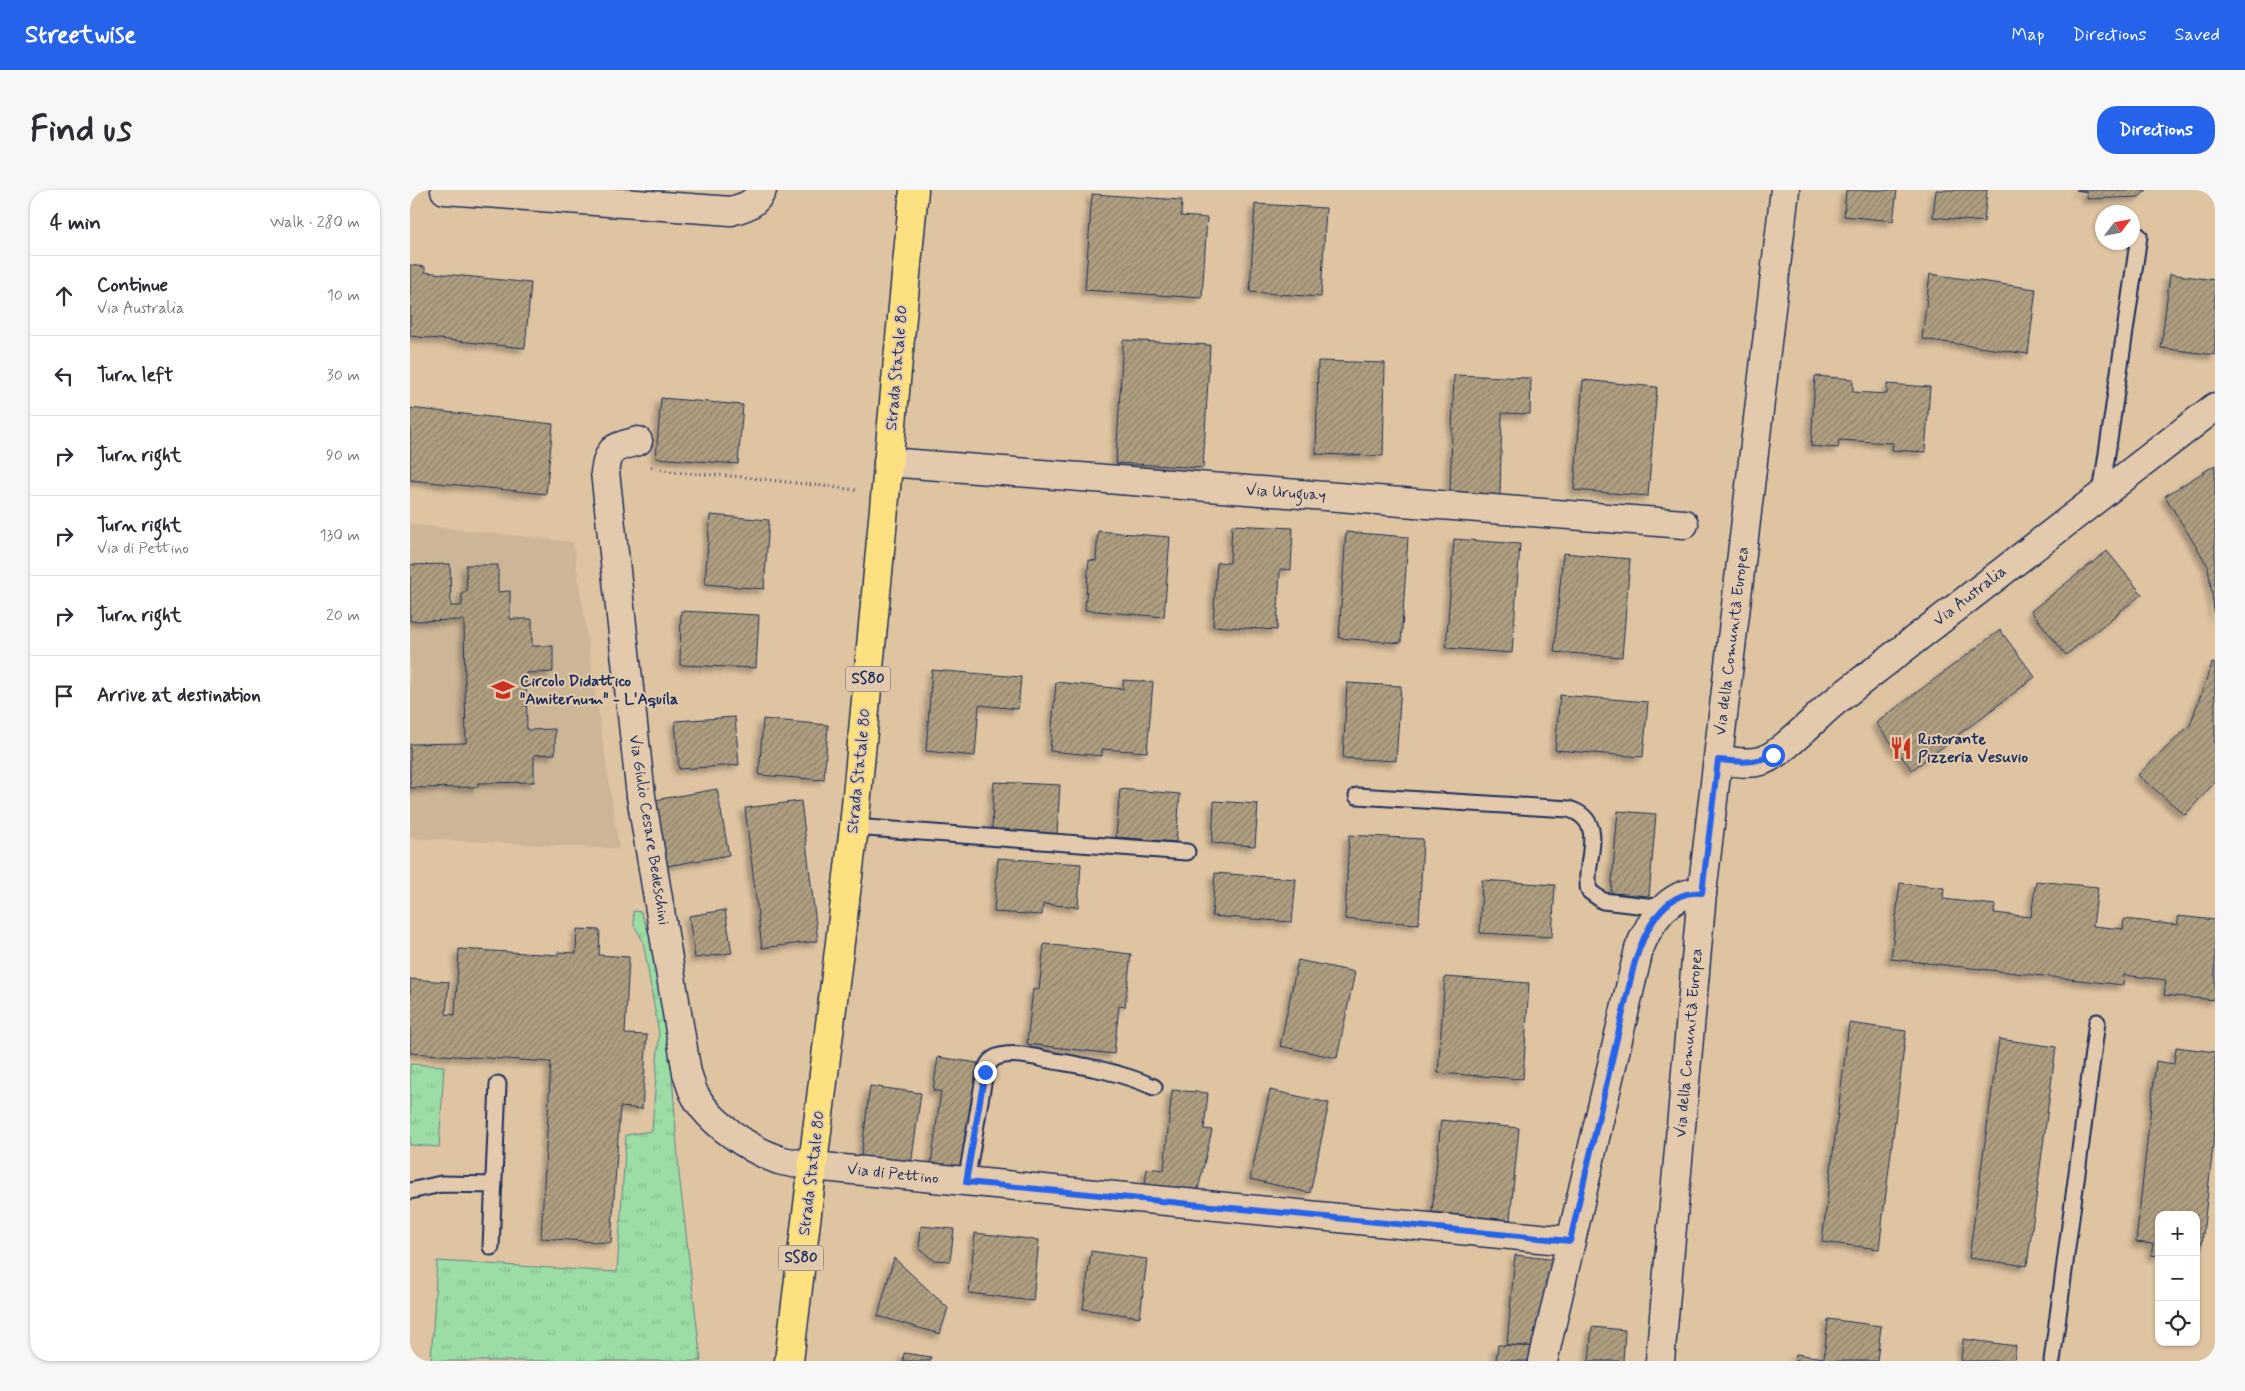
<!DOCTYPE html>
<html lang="en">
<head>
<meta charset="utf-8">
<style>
  :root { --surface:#fff; --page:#f7f7f7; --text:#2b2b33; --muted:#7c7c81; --line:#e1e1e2; --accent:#2563eb }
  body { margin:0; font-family:Mynerve,sans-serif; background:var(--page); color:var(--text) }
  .controls { position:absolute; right:15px; bottom:15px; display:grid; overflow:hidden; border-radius:10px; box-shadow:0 1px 4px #0004 }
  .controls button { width:45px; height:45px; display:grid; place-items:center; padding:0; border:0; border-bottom:1px solid var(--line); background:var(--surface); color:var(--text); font:25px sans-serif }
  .compass { position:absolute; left:1685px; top:15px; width:45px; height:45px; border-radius:50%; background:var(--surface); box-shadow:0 1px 4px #0004; rotate:58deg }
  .stop { position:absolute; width:15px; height:15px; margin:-11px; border:4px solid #2563eb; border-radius:50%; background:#fff }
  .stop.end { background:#2563eb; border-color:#fff; box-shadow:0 1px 5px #0008 }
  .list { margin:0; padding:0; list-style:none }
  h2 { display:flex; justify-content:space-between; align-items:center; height:65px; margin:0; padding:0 20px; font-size:21px }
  h2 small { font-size:16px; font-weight:400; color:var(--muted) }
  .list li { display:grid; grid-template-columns:32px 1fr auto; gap:15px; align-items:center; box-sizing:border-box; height:80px; padding:0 20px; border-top:1px solid var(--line) }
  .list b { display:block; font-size:19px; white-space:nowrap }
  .list p { margin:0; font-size:16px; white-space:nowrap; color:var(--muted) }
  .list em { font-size:16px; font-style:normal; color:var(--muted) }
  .icon { flex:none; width:28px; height:28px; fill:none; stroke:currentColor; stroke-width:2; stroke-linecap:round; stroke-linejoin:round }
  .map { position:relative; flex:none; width:1805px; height:1171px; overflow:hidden; border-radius:20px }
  header { display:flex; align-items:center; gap:30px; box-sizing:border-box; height:70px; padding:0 25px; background:var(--accent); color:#fff }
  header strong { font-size:24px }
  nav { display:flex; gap:28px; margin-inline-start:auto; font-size:18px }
  .intro { display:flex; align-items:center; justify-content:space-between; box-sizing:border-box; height:120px; padding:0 30px }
  h1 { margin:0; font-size:35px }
  .button { padding:12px 22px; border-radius:20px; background:var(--accent); color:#fff; font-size:18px; font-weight:700 }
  main { display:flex; gap:30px; padding:0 30px }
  aside { flex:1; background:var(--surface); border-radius:20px; box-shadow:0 1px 4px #0004 }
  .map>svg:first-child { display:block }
  .built { fill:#ccb696 }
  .grass { fill:url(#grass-tufts); stroke:#5c8682 }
  .building { fill:url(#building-hatch); stroke:#1b2f5e; filter:url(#shadow) }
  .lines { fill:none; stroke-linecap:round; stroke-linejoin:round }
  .lane-casing { stroke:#1b2f5e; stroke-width:19 }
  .street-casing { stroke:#1b2f5e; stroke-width:31 }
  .secondary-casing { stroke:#1b2f5e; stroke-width:31 }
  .primary-casing { stroke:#1b2f5e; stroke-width:31 }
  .path { stroke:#1b2f5e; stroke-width:3; stroke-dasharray:1 4; stroke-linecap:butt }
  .lane { stroke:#e4caac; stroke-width:15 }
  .street { stroke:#e4caac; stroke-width:28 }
  .secondary { stroke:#e4caac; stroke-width:28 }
  .primary { stroke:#fde080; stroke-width:28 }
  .route { stroke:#2563eb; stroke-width:6 }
  .labels { text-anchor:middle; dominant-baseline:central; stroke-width:4; stroke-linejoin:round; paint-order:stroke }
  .shield { fill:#e4caac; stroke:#575e75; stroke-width:1 }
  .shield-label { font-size:15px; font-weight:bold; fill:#1b2f5e }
  .street-label { font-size:16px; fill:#1b2f5e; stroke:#e4caac }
  .poi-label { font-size:16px; font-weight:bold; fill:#1b2f5e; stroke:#e4caac; text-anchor:start }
</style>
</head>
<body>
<header>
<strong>Streetwise</strong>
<nav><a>Map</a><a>Directions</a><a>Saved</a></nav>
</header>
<div class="intro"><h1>Find us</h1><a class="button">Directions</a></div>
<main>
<aside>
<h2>4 min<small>Walk · 280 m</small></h2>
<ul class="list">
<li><svg class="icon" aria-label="ahead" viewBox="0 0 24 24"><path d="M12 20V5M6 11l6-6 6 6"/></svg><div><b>Continue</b><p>Via Australia</p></div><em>10 m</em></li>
<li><svg class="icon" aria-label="left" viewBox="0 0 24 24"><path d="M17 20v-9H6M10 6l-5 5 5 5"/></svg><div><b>Turn left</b></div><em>30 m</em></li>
<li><svg class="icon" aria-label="right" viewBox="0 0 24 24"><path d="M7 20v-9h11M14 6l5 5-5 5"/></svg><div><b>Turn right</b></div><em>90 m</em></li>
<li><svg class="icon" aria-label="right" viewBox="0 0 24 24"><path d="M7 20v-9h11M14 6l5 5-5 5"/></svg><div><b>Turn right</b><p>Via di Pettino</p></div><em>130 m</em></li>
<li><svg class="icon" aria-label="right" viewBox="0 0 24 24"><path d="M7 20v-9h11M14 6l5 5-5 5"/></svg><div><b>Turn right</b></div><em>20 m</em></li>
<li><svg class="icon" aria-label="arrive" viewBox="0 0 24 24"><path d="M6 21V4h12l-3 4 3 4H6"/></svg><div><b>Arrive at destination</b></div></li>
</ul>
</aside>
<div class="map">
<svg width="1805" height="1171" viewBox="0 0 1805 1171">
  <defs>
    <pattern id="grass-tufts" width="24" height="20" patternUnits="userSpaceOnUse" patternTransform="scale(1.25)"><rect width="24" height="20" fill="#9cdca5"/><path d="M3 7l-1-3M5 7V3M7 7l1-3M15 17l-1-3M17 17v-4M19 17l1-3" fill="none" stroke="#86bd90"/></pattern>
    <pattern id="building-hatch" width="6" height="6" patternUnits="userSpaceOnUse" patternTransform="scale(1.25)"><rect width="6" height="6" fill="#af9f80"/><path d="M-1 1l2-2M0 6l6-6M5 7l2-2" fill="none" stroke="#8e826c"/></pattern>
    <filter id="shadow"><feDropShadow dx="-4.5" dy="4.5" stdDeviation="2.5" flood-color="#0004"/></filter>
  </defs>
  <rect width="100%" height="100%" fill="#dec4a1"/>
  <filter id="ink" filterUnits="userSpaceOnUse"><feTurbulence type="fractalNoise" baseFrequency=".02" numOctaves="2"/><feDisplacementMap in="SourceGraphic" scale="10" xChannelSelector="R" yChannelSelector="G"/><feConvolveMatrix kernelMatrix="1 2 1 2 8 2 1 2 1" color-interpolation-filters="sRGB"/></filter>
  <g filter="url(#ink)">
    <path class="built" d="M0,334L163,352L209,659L0,648Z"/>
    <path class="grass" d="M223,721L231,722L242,753L261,870L269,984L291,1171H21L27,1071L207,1082L216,945L242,941L249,844L233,751L224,735Z
      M0,874L34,876L29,957L0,955Z"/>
    <path class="building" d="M1436,0H1487L1483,31L1434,26Z
      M1526,0H1577L1574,32L1523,27Z
      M1666,0H1737L1729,7L1677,9V2Z
      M682,4L772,10L771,26L797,28L792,108L675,100Z
      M845,14L916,18L911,107L840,102Z
      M0,75L15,77V82L121,93L115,158L0,146Z
      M1520,84L1626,99L1618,164L1512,149Z
      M1760,84L1805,90V165L1751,158Z
      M713,150L800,155L793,278L706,273Z
      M908,171L975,173L973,266L906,264Z
      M1044,185L1121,188L1120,224L1092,223L1090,305L1040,303Z
      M1405,186L1443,189V202L1477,204V194L1520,197L1515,262L1482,260L1483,253L1429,250L1428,258L1401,256Z
      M1173,190L1247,197L1238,306L1164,300Z
      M251,208L333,215L328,274L246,268Z
      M0,218L143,234L136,304L0,290Z
      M1805,275V428L1798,376L1755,306Z
      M300,325L359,330L354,399L295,394Z
      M822,335L883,338L881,380L870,379L867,440L803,436L807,372L820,373Z
      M688,341L760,347L754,427L675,420L679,370L686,371Z
      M936,342L998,347L991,453L929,448Z
      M1044,349L1110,354L1102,463L1036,458Z
      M1697,361L1732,404L1656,465L1621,421Z
      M1153,363L1220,369L1212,467L1144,462Z
      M40,374L41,416H52V402H57L56,375H88V402L100,401V429H122V456H143V482L116,483L117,540L145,539V564L124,565V592L68,593V597L0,598V554L56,553L54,430L0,431V375Z
      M271,421L349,425L346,478L270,475Z
      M1590,440L1625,487L1502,580L1466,533Z
      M1802,473L1805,474V592L1775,625L1728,585L1780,535Z
      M522,480L611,487L608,519L569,515L565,566L516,561Z
      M713,490L743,492L737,562L692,559V566L640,561L646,492L713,499Z
      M937,493L991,496L986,571L933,568Z
      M1150,505L1238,512L1233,567L1145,560Z
      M325,527L329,575L269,579L265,531Z
      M353,529L418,535L414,590L349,585Z
      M584,592L650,595L647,644L582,640Z
      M307,599L319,665L257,676L245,610Z
      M710,599L770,604L766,652L706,647Z
      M391,611L408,751L352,758L335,618Z
      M804,611L848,614L845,656L802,653Z
      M1208,621L1246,624L1239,706L1201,703Z
      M939,645L1013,649L1009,734L935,729Z
      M588,668L671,674L668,717L633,714L632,725L584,722Z
      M805,683L886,689L882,732L802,726Z
      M1072,690L1145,695L1142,747L1070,743Z
      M1626,691L1688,697L1683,736L1713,739L1714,729L1768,735V726L1805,730V810L1754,805L1756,790L1714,785L1713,795L1481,769L1490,693L1534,698L1533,709L1585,715L1584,723L1621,727Z
      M315,720L322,763L285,768L279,726Z
      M167,739L190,740L189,765L219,767L215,844L237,845L232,919L210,917L201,1053L131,1048L141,872L0,863V789L39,792L36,824L45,825L49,759L148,765V762L166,763Z
      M634,754L721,764L715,817L709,816L704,864L617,854L623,799L629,800Z
      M888,770L945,782L927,868L870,856Z
      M1035,787L1119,793L1113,889L1028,883Z
      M1439,833L1496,841L1469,1059L1412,1052Z
      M1589,849L1646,857L1617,1076L1559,1068Z
      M1766,857L1805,862V939L1790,1071L1786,1070V1025H1749V1066L1741,1065L1743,1054L1726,1052L1746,871L1764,874Z
      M528,867L568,873L553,987L520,982L531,901H523Z
      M460,896L511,903L500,982L450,975Z
      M762,900L798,903L794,939L802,940L786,1008L734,1003L737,978L754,980Z
      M860,900L919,913L900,1003L840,989Z
      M1031,930L1109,938L1100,1030L1022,1022Z
      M511,1036L544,1039L540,1071L523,1070L509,1058Z
      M565,1043L629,1050L623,1111L559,1103Z
      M681,1061L737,1069L730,1127L673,1119Z
      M1105,1065L1147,1070L1131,1157L1097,1155Z
      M484,1068L538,1118L530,1144L468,1126Z
      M1418,1129L1471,1136L1467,1171H1385L1386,1164L1414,1168Z
      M1182,1137L1215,1140L1213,1171H1179Z
      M1553,1149L1606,1156L1604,1171H1551Z
      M1088,1155L1131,1157L1127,1171H1086Z
      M494,1163L521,1167L520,1171H493Z"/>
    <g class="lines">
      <defs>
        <path id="lane" d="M1691,304L1729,46
          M947,606L1159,619C1200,632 1172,672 1179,701L1193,711L1254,718
          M444,637L777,662
          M556,992L575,882C577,874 581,868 590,866C605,862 624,867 639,870C676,876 710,882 744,897
          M0,1001L31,994L84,995
          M81,1057L88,894
          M1642,1171L1687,832"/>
        <path id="street" d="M35,0L321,21C335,17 346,14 352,0
          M228,251C204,258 199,256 195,282L231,606L277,883C280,890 281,899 285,905C299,932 340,960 369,970C379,973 392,974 403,976L1160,1051
          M478,272L1274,334
          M1308,570C1322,571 1337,575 1351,571C1371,565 1405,528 1423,513L1805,217
          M1133,1171L1229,759C1239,733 1260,700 1292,703"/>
        <path id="secondary" d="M1250,1171L1292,703L1375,0"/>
        <path id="primary" d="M379,1171L444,637L504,0"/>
      </defs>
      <use href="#lane" class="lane-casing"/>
      <use href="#street" class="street-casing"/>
      <use href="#secondary" class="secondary-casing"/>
      <use href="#primary" class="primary-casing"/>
      <path class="path" d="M241,277L264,282L335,287L446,300"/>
      <use href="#lane" class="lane"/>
      <use href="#street" class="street"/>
      <use href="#secondary" class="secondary"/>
      <use href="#primary" class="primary"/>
    </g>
  </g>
  <g class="lines" filter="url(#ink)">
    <path class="route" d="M575,882L556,992L1160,1051L1224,775C1233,744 1253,699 1292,703L1308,570C1329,572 1344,574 1363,565"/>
  </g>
  <defs>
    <symbol id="school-bare" viewBox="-9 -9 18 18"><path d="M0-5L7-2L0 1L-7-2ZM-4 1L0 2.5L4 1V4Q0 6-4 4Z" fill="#c8321e" stroke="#e4caac" stroke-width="2.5" paint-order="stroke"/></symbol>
    <symbol id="restaurant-bare" viewBox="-9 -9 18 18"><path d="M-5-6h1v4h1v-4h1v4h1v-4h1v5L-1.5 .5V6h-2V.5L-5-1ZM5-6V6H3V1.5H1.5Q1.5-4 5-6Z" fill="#c8321e" stroke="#e4caac" stroke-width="2.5" paint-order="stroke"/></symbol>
  </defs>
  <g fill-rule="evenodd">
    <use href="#school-bare" x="77" y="484" width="32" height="32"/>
    <use href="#restaurant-bare" x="1475" y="542" width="32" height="32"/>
  </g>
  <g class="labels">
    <g class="shield">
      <rect x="435.5" y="476.5" width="45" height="25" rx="4"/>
      <rect x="368.5" y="1055.5" width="45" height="25" rx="4"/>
    </g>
    <g class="shield-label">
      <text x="458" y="489">SS80</text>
      <text x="391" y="1068">SS80</text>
    </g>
    <g class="street-label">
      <text transform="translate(487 178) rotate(-85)">Strada Statale 80</text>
      <text transform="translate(876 303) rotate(4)">Via Uruguay</text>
      <text transform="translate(1560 406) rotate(-38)">Via Australia</text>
      <text transform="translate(1322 451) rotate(-83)">Via della Comunità Europea</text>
      <text transform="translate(449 581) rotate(-84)">Strada Statale 80</text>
      <text transform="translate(239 640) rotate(81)">Via Giulio Cesare Bedeschini</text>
      <text transform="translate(1279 853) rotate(-85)">Via della Comunità Europea</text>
      <text transform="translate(402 983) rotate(-83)">Strada Statale 80</text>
      <text transform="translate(483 984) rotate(6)">Via di Pettino</text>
    </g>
    <g class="poi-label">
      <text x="110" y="491">Circolo Didattico<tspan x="110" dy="18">"Amiternum" - L'Aquila</tspan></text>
      <text x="1508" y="549">Ristorante<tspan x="1508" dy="18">Pizzeria Vesuvio</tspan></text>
    </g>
  </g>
</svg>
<div class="controls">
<button>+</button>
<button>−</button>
<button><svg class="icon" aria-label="locate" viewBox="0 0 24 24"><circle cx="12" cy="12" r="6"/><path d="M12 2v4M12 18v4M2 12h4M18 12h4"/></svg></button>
</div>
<svg class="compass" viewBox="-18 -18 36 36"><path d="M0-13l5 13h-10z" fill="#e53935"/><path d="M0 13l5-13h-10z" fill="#7c7c81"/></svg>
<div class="stop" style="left:1363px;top:565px"></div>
<div class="stop end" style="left:575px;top:882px"></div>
</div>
</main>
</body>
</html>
